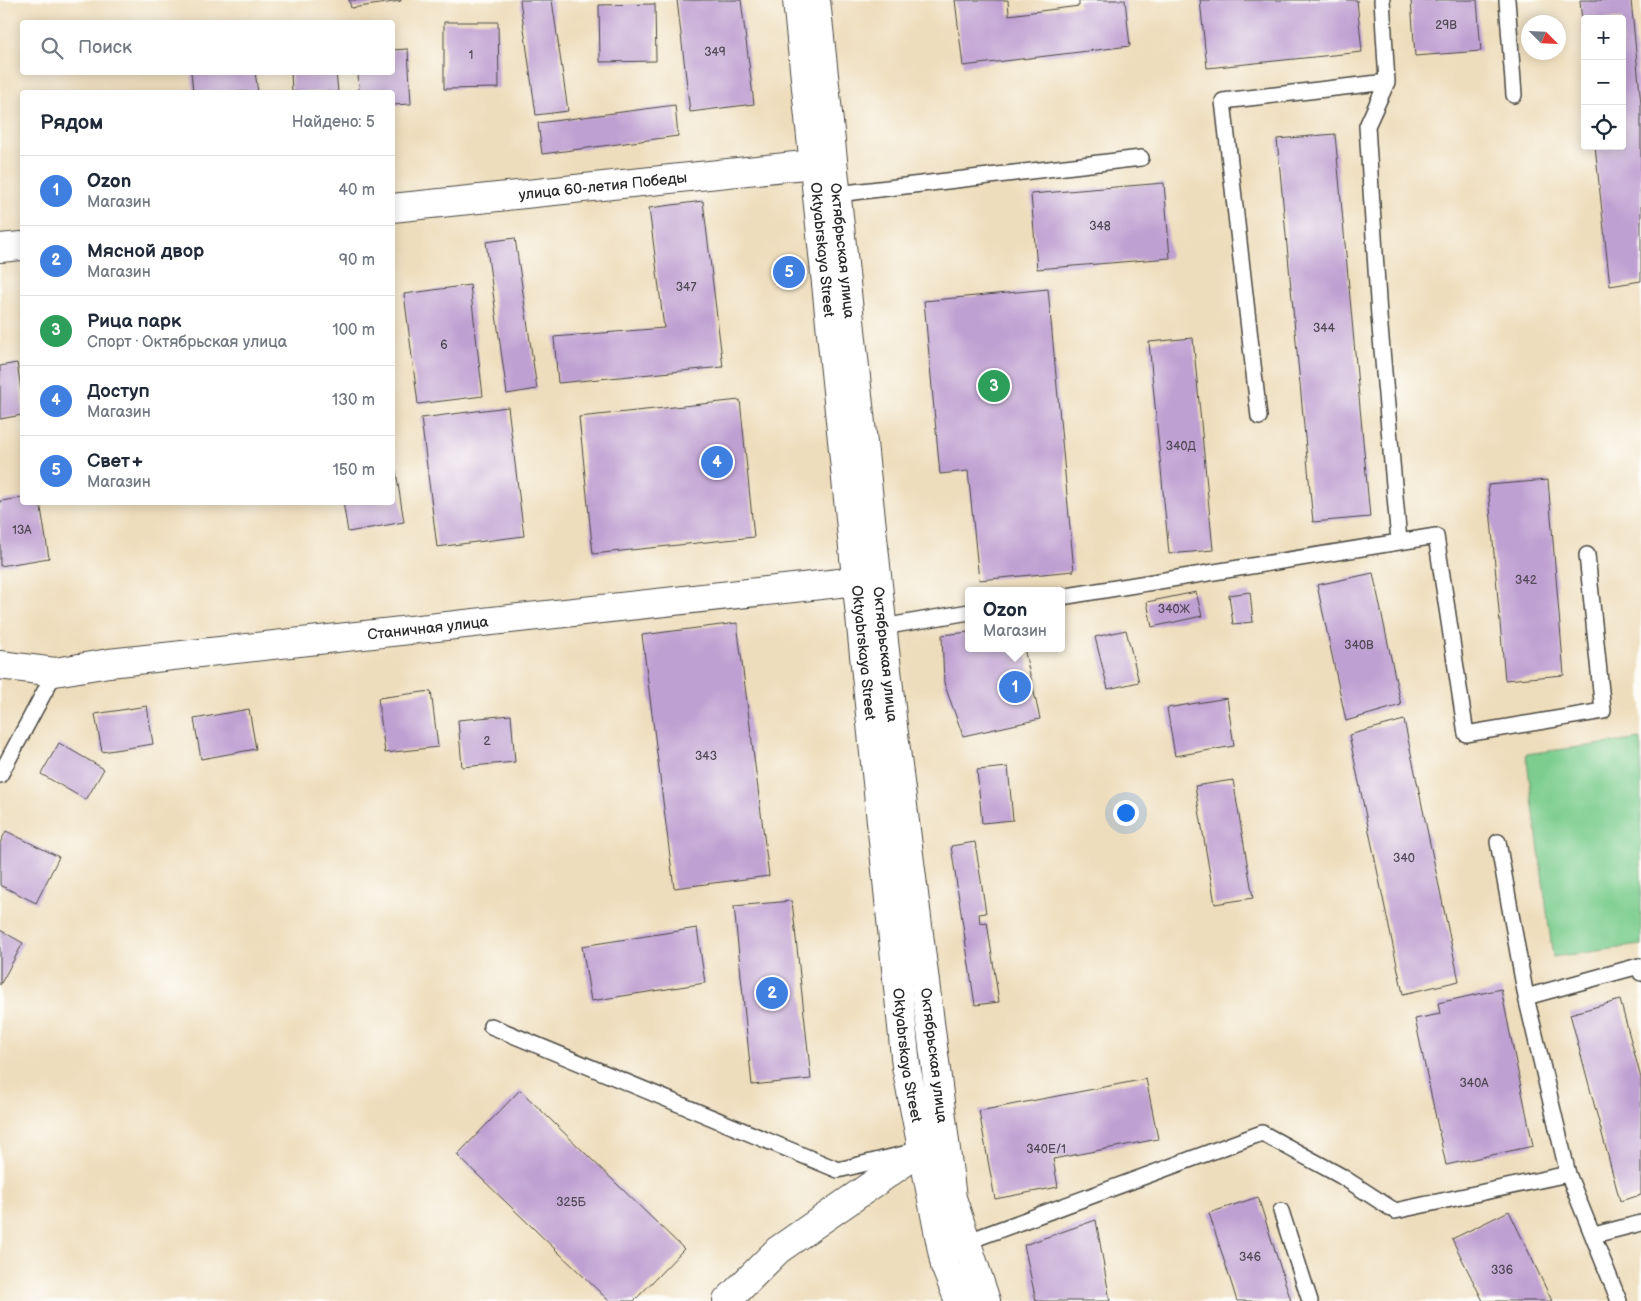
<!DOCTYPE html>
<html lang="ru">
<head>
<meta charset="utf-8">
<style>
  :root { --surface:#fff; --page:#f2f2f3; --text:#1f2937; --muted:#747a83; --line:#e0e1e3; --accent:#1f6fb2 }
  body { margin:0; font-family:"Balsamiq Sans",sans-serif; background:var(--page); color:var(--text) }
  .controls { position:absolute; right:15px; top:15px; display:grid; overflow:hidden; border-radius:5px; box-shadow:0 2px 12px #0003 }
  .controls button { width:45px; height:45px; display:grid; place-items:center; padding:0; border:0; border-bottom:1px solid var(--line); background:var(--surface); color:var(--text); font:25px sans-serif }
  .compass { position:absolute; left:1521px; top:15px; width:45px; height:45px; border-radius:50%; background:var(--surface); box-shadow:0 2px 12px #0003; rotate:114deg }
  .you { position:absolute; left:1125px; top:812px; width:18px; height:18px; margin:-12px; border:4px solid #fff; border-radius:50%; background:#1a73e8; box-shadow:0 0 0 8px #1a73e833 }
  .badge { display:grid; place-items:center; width:32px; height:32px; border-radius:50%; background:var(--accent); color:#fff; font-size:16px; font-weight:700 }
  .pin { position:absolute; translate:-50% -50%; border:2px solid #fff; box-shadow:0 1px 5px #0006 }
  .popup { position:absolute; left:965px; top:587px; width:100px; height:65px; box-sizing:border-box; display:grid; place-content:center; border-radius:5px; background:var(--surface); filter:drop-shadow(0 1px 4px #0005); font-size:16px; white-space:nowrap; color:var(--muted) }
  .popup b { font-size:19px; color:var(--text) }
  .popup::after { content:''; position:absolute; left:50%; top:100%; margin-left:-10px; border:10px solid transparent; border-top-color:var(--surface) }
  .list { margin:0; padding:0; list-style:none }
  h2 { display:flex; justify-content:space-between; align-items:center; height:65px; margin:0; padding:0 20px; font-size:21px }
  h2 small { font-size:16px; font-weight:400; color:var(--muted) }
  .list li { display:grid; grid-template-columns:32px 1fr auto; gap:15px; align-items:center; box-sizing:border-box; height:70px; padding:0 20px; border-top:1px solid var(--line) }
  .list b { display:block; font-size:19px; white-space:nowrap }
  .list p { margin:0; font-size:16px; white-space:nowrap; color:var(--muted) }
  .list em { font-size:16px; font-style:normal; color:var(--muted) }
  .icon { flex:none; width:28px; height:28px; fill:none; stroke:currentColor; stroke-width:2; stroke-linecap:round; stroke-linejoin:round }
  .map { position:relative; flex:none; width:1641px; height:1301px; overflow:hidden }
  .search { position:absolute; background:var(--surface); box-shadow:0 2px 12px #0003; left:20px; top:20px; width:375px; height:55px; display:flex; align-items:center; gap:12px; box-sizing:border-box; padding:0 18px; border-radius:5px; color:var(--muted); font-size:19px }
  .panel { position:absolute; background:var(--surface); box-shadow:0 2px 12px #0003; left:20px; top:90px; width:375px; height:415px; border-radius:5px }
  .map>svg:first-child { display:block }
  .green { fill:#7ccd8e; stroke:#547c5c }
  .building { fill:#bfa0d2 }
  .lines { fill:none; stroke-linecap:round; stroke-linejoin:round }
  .lane-casing { stroke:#484641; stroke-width:18 }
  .street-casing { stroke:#484641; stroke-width:30 }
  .secondary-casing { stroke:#484641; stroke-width:30 }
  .lane { stroke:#fff; stroke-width:15 }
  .street { stroke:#fff; stroke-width:28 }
  .secondary { stroke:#fff; stroke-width:28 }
  .labels { text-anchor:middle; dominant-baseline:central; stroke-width:4; stroke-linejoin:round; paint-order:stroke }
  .number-label { font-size:12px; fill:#504855 }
  .street-label { font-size:15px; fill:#2b2b2b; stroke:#fdfcf7 }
</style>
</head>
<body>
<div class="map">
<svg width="1641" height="1301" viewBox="0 0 1641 1301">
  <rect width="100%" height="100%" fill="#fdfcf7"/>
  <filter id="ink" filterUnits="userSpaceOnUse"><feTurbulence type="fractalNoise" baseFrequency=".02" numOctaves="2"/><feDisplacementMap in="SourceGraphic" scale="10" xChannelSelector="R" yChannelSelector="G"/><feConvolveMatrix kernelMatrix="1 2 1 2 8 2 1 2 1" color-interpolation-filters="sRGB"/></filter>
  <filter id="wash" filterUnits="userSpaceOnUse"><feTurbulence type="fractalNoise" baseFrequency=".0096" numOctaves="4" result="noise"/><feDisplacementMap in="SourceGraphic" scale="20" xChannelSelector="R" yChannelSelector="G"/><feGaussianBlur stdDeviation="1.12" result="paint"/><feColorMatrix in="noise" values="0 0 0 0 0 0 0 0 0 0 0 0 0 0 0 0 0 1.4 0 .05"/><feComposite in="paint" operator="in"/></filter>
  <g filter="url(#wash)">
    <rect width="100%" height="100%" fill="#eeddbc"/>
    <path class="green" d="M1641,739V945L1553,957L1526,754Z"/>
    <g id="blocks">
      <path class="building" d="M349,0H401V1L351,8Z
        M520,0H552L568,111L536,115Z
        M677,0H741L754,104L690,112Z
        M955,0H1008L1009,15L1079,6V0H1125L1130,46L963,66Z
        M1200,0H1357L1362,52L1207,68Z
        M1411,0H1477L1481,51L1415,56Z
        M1580,0H1631L1641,104V281L1610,286L1595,146H1622V19H1585L1583,36Z
        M655,4L656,61L600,62L599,5Z
        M444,22H498L499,88L444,89Z
        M408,49L411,104L392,105V92H359L358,72H392V50Z
        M191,72H255L258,92H193Z
        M291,72H336L338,92H292Z
        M675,105L678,136L542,154L538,123Z
        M1335,134L1370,517L1313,522L1277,139Z
        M1164,183L1170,258L1037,269L1031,194Z
        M703,201L723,367L558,383L554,337L664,328L649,208Z
        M515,238L537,389L507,394L486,242Z
        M470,285L483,396L418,404L404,294Z
        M1048,289L1074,571L979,580L968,471L940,474L924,301Z
        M1193,338L1213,550L1169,554L1149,342Z
        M17,363L22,396V415L0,419V366Z
        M740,400L754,537L593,554L579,417Z
        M508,407L524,536L437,547L421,418Z
        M392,465H395L404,522L348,532L343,502H392Z
        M1548,480L1564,675L1505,680L1488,485Z
        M22,498V502H40L49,558L0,566V501Z
        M1373,573L1401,705L1346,721L1317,585Z
        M1196,592L1202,616L1152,627L1147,602Z
        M1250,592L1253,622L1233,624L1229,595Z
        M737,623L769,876L674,888L642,635Z
        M1126,630L1139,682L1108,689L1095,637Z
        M969,632V648H1024L1040,719L963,736L944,683L942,635Z
        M431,691L438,747L385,753L378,698Z
        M1227,698L1234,746L1175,756L1167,708Z
        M147,706L153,744L102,752L95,714Z
        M249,709L256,749L201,759L194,719Z
        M511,715L515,762L462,767L458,720Z
        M1404,720L1459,981L1403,994L1349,735Z
        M59,743L104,769L86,800L41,774Z
        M1008,767L1013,820L982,823L977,770Z
        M1233,780L1253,898L1215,904L1195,786Z
        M6,831L59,857L36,903L0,885V843Z
        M975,842L986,913L979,914L980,923L987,922L999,1002L975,1005L951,846Z
        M792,901L811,1079L752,1085L734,906Z
        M697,928L705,983L591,1001L582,946Z
        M0,930L23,943L0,985Z
        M1501,989L1533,1146L1446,1165L1415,1019L1440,1014L1438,1003Z
        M1620,1000L1641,1078V1195L1620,1201L1570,1014Z
        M1146,1079L1158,1139L1053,1159L1058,1187L995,1199L979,1111Z
        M520,1090L684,1249L634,1301H609L457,1155Z
        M1258,1197L1291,1301H1237L1209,1213Z
        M1509,1211L1552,1301H1483L1452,1239Z
        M1096,1220L1110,1301H1036L1024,1245Z"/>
    </g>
  </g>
  <g filter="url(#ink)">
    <use href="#blocks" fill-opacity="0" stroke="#484641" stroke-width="1"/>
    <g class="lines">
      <defs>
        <path id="lane" d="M1507,0L1514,95
          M1387,82L1367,126L1379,316L1399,541
          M837,194L1141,158
          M1259,417L1223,101L1387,82L1382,0
          M1061,597L1436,536L1466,734L1603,711L1587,555
          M883,627L969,612
          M0,775L55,672
          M1498,842L1526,997L1568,1174L1619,1301
          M1526,997L1639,966L1641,973
          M491,1026L838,1170L904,1154
          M1281,1211L1310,1301
          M1594,1235L1641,1223
          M966,1242L1262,1133L1341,1176L1395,1211L1568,1174"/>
        <g id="street">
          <path id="s1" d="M392,208L814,164"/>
          <path d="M0,248L22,246"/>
          <path id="s2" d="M0,665L55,672L109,663L857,581"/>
          <path d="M727,1301L778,1250L922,1150"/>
        </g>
        <g id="secondary">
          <path id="s3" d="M797,0L906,1066L945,1266L959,1301"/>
          <path id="s4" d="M816,0L893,726L952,1198L986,1301"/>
        </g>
      </defs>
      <use href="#lane" class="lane-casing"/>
      <use href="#street" class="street-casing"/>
      <use href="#secondary" class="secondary-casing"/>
      <use href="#lane" class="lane"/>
      <use href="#street" class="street"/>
      <use href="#secondary" class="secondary"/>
    </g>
  </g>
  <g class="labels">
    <g class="number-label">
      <text x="1446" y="25">29В</text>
      <text x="715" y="52">349</text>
      <text x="471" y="55">1</text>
      <text x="1100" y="226">348</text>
      <text x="686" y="287">347</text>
      <text x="1324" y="328">344</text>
      <text x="444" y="345">6</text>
      <text x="1181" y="446">340Д</text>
      <text x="22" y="530">13А</text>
      <text x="1526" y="580">342</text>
      <text x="1174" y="609">340Ж</text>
      <text x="1359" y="645">340В</text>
      <text x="487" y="741">2</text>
      <text x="706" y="756">343</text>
      <text x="1404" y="858">340</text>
      <text x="1474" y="1083">340А</text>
      <text x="1046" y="1149">340Е/1</text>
      <text x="571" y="1202">325Б</text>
      <text x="1250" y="1257">346</text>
      <text x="1502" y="1270">336</text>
    </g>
    <g class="street-label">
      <text stroke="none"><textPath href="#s1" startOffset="212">улица 60-летия Победы</textPath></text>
      <text stroke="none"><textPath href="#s3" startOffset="251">Oktyabrskaya Street</textPath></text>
      <text stroke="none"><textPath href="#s4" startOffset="252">Октябрьская улица</textPath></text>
      <text stroke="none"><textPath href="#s2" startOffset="431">Станичная улица</textPath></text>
      <text stroke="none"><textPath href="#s3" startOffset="656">Oktyabrskaya Street</textPath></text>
      <text stroke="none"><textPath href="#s4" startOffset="658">Октябрьская улица</textPath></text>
      <text stroke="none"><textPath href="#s3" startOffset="1061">Oktyabrskaya Street</textPath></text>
      <text stroke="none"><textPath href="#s4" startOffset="1062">Октябрьская улица</textPath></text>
    </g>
  </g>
</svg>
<div class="controls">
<button>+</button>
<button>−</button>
<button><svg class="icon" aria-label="locate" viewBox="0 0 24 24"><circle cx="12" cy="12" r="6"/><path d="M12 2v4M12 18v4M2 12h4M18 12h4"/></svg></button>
</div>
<svg class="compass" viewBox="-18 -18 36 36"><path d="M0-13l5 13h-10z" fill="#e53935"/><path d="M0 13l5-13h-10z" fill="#747a83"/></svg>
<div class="you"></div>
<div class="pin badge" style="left:1015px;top:687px;background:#3f7fe0">1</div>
<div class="popup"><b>Ozon</b>Магазин</div>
<div class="pin badge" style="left:772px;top:993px;background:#3f7fe0">2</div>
<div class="pin badge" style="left:994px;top:386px;background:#2e9e5b">3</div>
<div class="pin badge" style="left:717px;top:462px;background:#3f7fe0">4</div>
<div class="pin badge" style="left:789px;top:272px;background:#3f7fe0">5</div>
<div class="search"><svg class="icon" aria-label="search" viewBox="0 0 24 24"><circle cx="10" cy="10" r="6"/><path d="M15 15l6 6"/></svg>Поиск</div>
<section class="panel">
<h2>Рядом<small>Найдено: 5</small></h2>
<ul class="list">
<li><span class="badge" style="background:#3f7fe0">1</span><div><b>Ozon</b><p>Магазин</p></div><em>40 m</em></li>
<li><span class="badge" style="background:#3f7fe0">2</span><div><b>Мясной двор</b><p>Магазин</p></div><em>90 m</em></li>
<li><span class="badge" style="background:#2e9e5b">3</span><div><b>Рица парк</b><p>Спорт · Октябрьская улица</p></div><em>100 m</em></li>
<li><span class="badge" style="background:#3f7fe0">4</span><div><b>Доступ</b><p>Магазин</p></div><em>130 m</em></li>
<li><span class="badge" style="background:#3f7fe0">5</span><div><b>Свет+</b><p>Магазин</p></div><em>150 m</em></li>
</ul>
</section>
</div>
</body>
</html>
